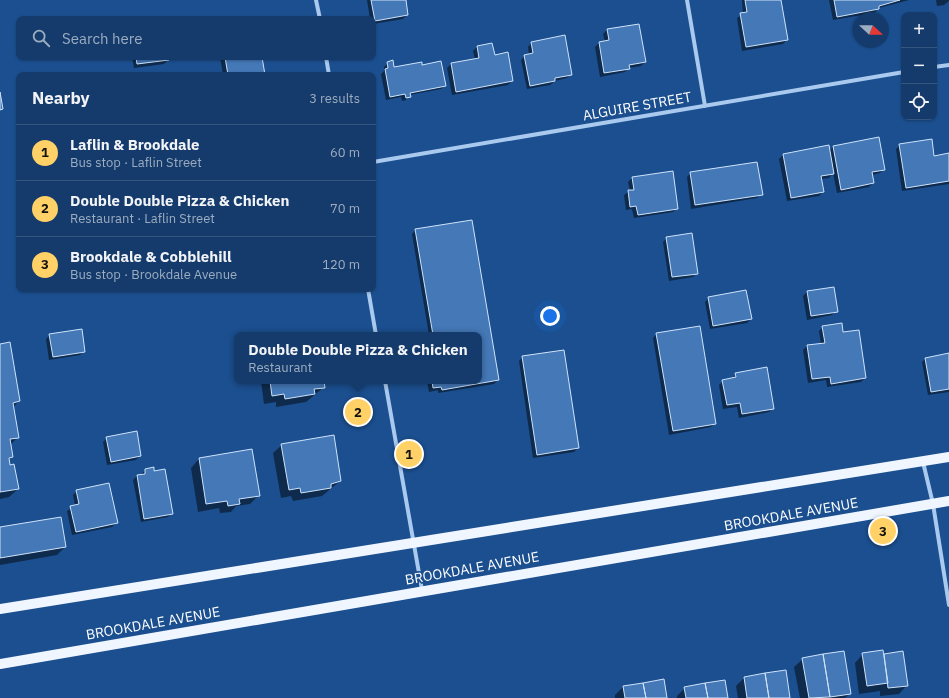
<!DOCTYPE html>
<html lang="en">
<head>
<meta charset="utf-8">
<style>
  :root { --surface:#143b6b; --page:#1d4271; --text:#f1f3f6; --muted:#9dadc1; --line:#33557e; --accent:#ffd166 }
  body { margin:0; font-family:"IBM Plex Sans",sans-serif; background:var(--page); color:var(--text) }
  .controls { position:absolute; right:12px; top:12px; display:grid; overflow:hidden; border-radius:8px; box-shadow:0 1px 3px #0004 }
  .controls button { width:36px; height:36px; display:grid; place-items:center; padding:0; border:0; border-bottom:1px solid var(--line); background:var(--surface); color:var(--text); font:20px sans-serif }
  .compass { position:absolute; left:853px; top:12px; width:36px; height:36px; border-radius:50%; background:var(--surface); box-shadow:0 1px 3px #0004; rotate:112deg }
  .you { position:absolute; left:550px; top:316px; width:14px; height:14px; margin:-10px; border:3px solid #fff; border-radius:50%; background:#1a73e8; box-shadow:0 0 0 6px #1a73e833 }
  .badge { display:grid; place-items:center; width:26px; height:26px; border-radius:50%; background:var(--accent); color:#111; font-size:13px; font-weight:700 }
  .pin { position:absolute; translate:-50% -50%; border:2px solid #fff; box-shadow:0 1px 4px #0006 }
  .popup { position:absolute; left:234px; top:332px; width:248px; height:52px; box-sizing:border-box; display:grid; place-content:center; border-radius:8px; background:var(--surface); filter:drop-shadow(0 1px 3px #0005); font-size:13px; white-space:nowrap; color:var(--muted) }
  .popup b { font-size:15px; color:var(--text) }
  .popup::after { content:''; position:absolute; left:50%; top:100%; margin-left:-8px; border:8px solid transparent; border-top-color:var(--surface) }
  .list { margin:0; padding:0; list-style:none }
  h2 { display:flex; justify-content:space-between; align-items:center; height:52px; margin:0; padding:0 16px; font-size:17px }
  h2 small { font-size:13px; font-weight:400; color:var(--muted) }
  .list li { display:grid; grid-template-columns:26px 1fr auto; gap:12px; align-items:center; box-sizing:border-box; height:56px; padding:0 16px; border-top:1px solid var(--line) }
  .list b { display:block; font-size:15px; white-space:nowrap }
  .list p { margin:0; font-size:13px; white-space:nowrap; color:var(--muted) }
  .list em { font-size:13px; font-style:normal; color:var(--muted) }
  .icon { flex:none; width:22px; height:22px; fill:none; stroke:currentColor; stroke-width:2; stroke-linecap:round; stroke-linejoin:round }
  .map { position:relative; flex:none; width:949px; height:698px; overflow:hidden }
  .search { position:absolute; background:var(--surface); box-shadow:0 1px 3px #0004; left:16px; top:16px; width:360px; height:44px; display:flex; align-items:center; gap:10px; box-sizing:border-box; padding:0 14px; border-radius:8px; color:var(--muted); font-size:15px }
  .panel { position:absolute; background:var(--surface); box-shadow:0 1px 3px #0004; left:16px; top:72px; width:360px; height:220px; border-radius:8px }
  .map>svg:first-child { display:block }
  .shadow { fill:#0007 }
  .building { fill:#4478b7; stroke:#cfe3fa }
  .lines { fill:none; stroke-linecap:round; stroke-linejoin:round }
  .street { stroke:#a9c9ee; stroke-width:4 }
  .primary { stroke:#f0f6ff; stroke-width:10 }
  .labels { text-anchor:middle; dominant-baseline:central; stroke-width:3.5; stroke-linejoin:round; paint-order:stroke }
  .street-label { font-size:14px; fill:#fff; stroke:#1b4f8f }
</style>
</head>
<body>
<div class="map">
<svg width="949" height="698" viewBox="0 0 949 698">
  <rect width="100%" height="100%" fill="#1b4f8f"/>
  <path class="shadow" d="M367,0H405L407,15L403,19L373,24V19H370Z
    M742,0H780L787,40L783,44L742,51L737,18L743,14Z
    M829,0H909L879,8L874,13L833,20Z
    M936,0H949V1L944,5L937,6Z
    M607,30L645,62L641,66L629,68L625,72L600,77L595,47L599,43L605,42L603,34Z
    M532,42L571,74L567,78L555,81L550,85L527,89L521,60L525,56L529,55L528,47Z
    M492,44L494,56L512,81L508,85L452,95L447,68L451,64L475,60L473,51L477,47Z
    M132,57H167L168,60L164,64L134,68Z
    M220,57H261L264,75H223Z
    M388,63L394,68L422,66L445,85L441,89L409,95L406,100L402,101L401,97L386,100L381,74L384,71V67Z
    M19,127V140L17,129Z
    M900,145L934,157L949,154V184L902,191L896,149Z
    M828,146L829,151L833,147L884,169L880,173L872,175L873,183L869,187L837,193L833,173L829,178L821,179L823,192L819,196L787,201L779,159L783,155Z
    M691,173L761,194L757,198L691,209L687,177Z
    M632,178L677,208L673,212L634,218L632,209L626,210L624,195L630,191L628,182Z
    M471,221L498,380L494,384L438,393V390L429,392L427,381H479V335H429L412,234L416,230Z
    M667,238L697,273L693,277L669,281L663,242Z
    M807,292L836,311L832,315L807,320L803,296Z
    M709,298L751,319L747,323L710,329L705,302Z
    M823,327L843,333L865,378L861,382L827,387L826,380L808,383L803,350L807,346L821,344L819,331Z
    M657,334L715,423L711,427L669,435L653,338Z
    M50,335L84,351L80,355L49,360L46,339Z
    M0,345L19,401L13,407L18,437L10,445L12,457L8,461L18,489L9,497L0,499Z
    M949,354V392L928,395L922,362L926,358Z
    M523,357L578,448L574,452L533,458L519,361Z
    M736,374L773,408L769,412L739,418L737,407L723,409L719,385L723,381L732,379Z
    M261,381H323L324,387L306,402L276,407V402L264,404Z
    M107,438L140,456L136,460L107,465L103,442Z
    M282,445L340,481L322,496L293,501L291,496L281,498L273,453Z
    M199,459L259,495L250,504L236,506L231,512L220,513L219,508L198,512L191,468Z
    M145,470L154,472L172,513L168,517L141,522L133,480L137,476L141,475Z
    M77,491L116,523L112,527L72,535L67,511L75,506L73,495Z
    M0,528L65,547L57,555L0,565Z
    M903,652L907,685L899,694L880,696V691L859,694L855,663L863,654L883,655Z
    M803,659L850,693L845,698H800L794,667Z
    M744,678L789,698H738L736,686Z
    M623,687L666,698H615V695Z
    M685,688L727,698H677V696Z"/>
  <path class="building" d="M371,0H406L408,15L375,21Z
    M745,0H781L788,40L746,47L740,13L747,12Z
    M834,0H900L879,6V9L837,17Z
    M639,24L646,62L629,65L630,69L604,73L599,42L609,40L607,29Z
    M565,35L572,75L555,78V81L530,86L524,55L533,53L531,42Z
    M492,43L495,55L508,52L513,81L456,92L451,63L479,58L477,46Z
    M136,57H168L169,60L137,64Z
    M225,57H262L265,75H228Z
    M393,60L394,67L422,62V65L441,61L446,86L410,93L411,97L406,98L405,94L390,97L385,69L388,68L387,62Z
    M0,92L3,109L0,110Z
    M879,137L885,170L872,172L874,183L841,190L833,146Z
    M932,139L934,156L949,153V181L906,188L899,144Z
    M829,145L834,174L821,176L824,192L791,198L783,154Z
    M757,162L763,195L695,205L690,172Z
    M673,171L678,209L638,215L636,206L630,207L628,190H634L632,177Z
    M472,220L499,380L442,390L441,387L433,388L432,381H479V335H433L415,229Z
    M692,233L698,274L672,277L666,237Z
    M834,287L838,312L811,316L807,291Z
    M746,290L752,319L713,326L708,297Z
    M842,323L843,332L859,330L866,378L831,384L830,377L812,379L807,345L825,343L822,326Z
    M700,326L716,424L673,431L656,333Z
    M82,329L85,352L53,357L49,334Z
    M10,342L20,401L13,403L19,438L10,439L13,457L9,458L10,465L14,464L19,489L0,492V344Z
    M564,350L579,448L537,455L522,356Z
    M949,353V389L931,392L925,358Z
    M767,367L774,409L742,414L740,403L727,405L722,380L736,377L735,373Z
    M270,381H324L325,388L314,389L315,394L285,399L284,394L272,396Z
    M137,431L141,456L111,462L106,437Z
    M334,435L341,481L331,484V488L301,493L300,488L289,490L281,444Z
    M252,449L260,496L239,499L240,504L228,506L227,501L206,504L199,458Z
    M154,467V471L165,469L173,514L144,519L137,475L145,474V469Z
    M109,483L118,523L76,532L70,506L79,504L76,490Z
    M61,517L66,547L0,558V527Z
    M883,650L888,683L867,686L862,653Z
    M844,651L851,694L830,697L823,654Z
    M903,651L908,686L888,688L884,654Z
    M823,654L830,697L809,698L802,658Z
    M786,670L790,698H769L765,673Z
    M765,673L769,698H747L744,677Z
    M664,679L667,698H646L643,683Z
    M725,680L728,698H708L705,683Z
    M643,683L646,698H625L623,686Z
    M705,683L708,698H686L684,687Z"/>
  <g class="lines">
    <path class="street" d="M316,0L320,19
      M687,0L705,106
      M326,57L329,75
      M934,67L949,65
      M373,162L904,72
      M368,289L376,335
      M385,381L422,590
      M923,462L933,504L949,605"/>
    <path class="primary" d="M0,609L949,457
      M0,664L949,501"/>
  </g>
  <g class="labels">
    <g class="street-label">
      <text transform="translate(637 106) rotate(-10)">ALGUIRE STREET</text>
      <text transform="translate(791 514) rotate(-10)">BROOKDALE AVENUE</text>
      <text transform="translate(472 568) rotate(-10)">BROOKDALE AVENUE</text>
      <text transform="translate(153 623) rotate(-10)">BROOKDALE AVENUE</text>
    </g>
  </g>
</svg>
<div class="controls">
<button>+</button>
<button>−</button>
<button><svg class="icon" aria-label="locate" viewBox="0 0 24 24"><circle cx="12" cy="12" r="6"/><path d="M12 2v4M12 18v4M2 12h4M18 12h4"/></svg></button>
</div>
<svg class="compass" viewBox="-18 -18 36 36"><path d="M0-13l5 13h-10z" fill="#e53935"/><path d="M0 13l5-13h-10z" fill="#9dadc1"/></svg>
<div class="you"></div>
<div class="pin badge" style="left:409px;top:454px">1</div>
<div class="pin badge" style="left:358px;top:412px">2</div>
<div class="popup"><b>Double Double Pizza &amp; Chicken</b>Restaurant</div>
<div class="pin badge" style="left:883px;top:531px">3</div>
<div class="search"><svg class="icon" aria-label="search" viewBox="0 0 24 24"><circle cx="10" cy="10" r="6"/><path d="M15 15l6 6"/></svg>Search here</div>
<section class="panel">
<h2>Nearby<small>3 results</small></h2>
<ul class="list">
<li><span class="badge">1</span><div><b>Laflin &amp; Brookdale</b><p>Bus stop · Laflin Street</p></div><em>60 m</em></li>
<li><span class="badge">2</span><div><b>Double Double Pizza &amp; Chicken</b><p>Restaurant · Laflin Street</p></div><em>70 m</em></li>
<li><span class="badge">3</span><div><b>Brookdale &amp; Cobblehill</b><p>Bus stop · Brookdale Avenue</p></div><em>120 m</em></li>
</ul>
</section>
</div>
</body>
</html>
